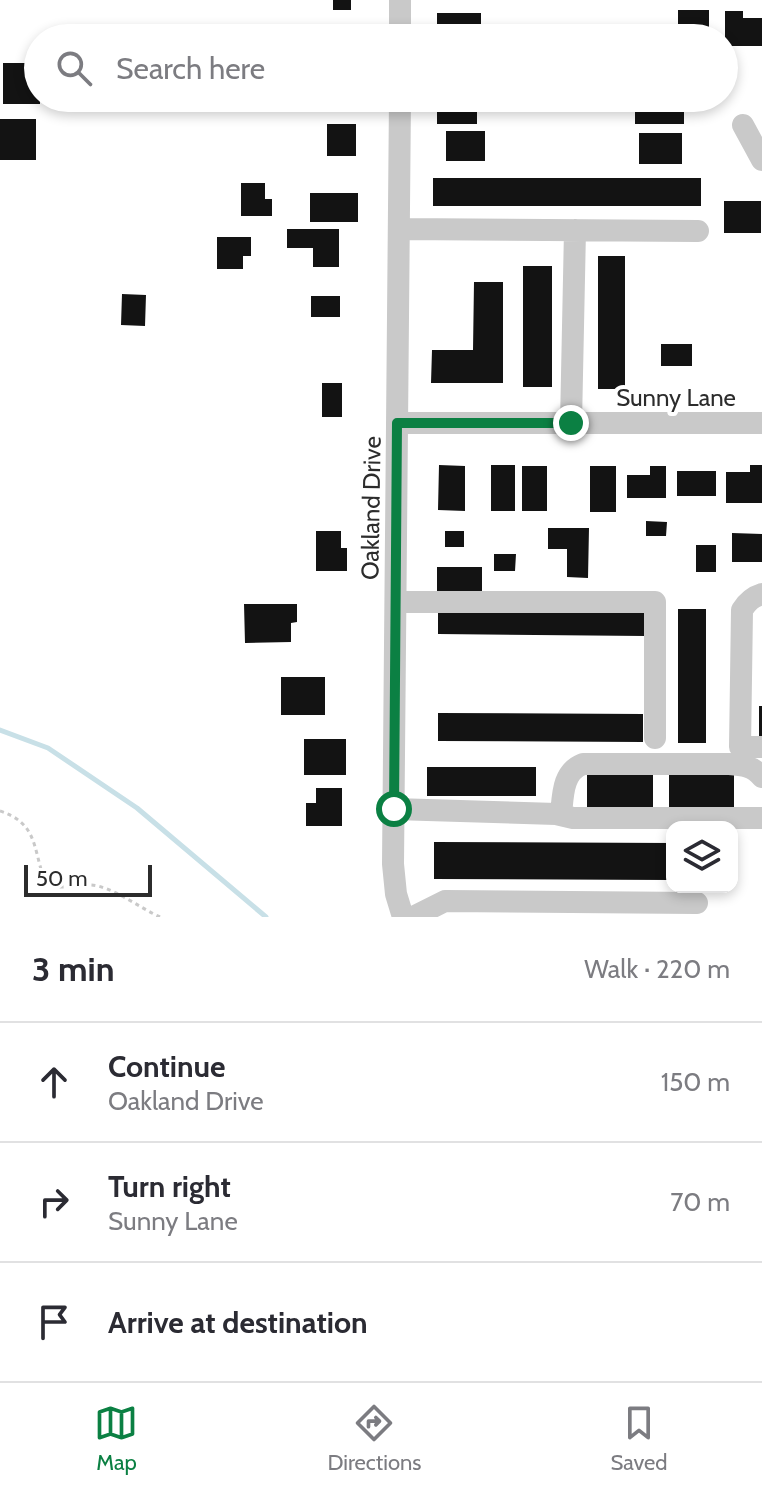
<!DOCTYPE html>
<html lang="en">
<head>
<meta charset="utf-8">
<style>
  :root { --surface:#fff; --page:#f2f2f3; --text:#2b2b33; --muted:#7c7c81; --line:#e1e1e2; --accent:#0b8043 }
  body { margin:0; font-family:Cabin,sans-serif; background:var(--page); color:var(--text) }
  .controls { position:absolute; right:24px; bottom:24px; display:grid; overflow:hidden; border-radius:16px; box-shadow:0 4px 12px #0003 }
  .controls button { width:72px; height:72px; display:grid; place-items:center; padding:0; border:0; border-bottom:2px solid var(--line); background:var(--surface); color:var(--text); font:40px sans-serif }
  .scale { position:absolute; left:24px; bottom:20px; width:128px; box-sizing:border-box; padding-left:8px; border:4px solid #2c2c2c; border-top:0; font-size:22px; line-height:28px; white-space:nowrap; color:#2c2c2c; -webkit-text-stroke:6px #fff; paint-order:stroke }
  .stop { position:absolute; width:24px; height:24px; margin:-18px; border:6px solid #0b8043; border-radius:50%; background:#fff }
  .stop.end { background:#0b8043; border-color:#fff; box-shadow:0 2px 8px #0008 }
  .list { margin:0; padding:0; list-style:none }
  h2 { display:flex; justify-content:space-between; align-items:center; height:104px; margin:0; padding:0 32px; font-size:34px }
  h2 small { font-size:26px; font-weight:400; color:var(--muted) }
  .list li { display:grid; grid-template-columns:52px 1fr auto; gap:24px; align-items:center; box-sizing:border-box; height:120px; padding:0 32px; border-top:2px solid var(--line) }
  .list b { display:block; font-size:30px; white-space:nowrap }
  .list p { margin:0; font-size:26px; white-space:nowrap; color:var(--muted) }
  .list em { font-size:26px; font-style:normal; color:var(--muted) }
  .icon { flex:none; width:44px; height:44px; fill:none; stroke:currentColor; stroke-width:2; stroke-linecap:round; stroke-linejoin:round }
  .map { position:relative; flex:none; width:762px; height:917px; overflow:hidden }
  .search { position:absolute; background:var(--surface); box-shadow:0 4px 12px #0003; left:24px; right:24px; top:24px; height:88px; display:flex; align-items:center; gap:20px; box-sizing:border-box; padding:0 28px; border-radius:44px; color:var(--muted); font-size:30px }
  .sheet { height:464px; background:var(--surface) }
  nav { display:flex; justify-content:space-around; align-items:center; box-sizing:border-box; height:112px; border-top:2px solid var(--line); background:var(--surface); font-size:22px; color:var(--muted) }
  nav a { display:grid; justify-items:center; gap:4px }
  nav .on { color:var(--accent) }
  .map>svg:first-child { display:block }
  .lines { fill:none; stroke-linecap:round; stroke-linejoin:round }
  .stream { stroke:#c8e0e7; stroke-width:5 }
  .building { fill:#131313 }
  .path { stroke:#c9c9c9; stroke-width:3; stroke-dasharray:4 4; stroke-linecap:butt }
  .minor { stroke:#c9c9c9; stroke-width:22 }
  .route { stroke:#0b8043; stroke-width:10 }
  .labels { text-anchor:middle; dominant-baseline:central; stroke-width:8; stroke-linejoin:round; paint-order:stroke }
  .street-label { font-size:24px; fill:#2c2c2c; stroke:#fff }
</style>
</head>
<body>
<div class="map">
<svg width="762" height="917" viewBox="0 0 762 917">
  <rect width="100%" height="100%" fill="#fff"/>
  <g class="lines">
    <path class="stream" d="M0,730L48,748L137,808L266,917"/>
  </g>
  <path class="building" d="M333,0H351V10H333Z
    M678,10H709V38H678Z
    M725,11H743V18H762V46H725Z
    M437,13H481V38H437Z
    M3,63H38V98H40V104H3Z
    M437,98H477V124H437Z
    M644,98H684V124H635V110H644Z
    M0,119H36V160H0Z
    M327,124H356V156H327Z
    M446,131H485V161H446Z
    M639,133H682V164H639Z
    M433,178H701V206H433Z
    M241,183H265V199H272V216H241Z
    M310,193H358V222H310Z
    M724,201H761V233H724Z
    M287,229H339V267H313V248H287Z
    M217,237H251V256H243V269H217Z
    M598,256H625V389H598Z
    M523,266H552V387H523Z
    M474,282H503V383H431L432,350H473Z
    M122,294L146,295L145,326L121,325Z
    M311,296H340V317H311Z
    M661,344H692V366H661Z
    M322,383H342V417H322Z
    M439,465L465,466V511L438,510Z
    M491,465H515V511H491Z
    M750,465H762V503H726V472H750Z
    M522,466H547V511H522Z
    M590,466H616V512H590Z
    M650,466H666V498H627V475H650Z
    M677,471H716V496H677Z
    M646,521L667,522L666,536H646Z
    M548,528H589L588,578L567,577V549H548Z
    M316,531H341V548H347V571H316Z
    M445,531H464V547H445Z
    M732,533L762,534V562H732Z
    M696,545H716V572H696Z
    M494,554H516L515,571H494Z
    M437,567H482V593H437Z
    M244,604H297V622L291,623V642L245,643Z
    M438,606L645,609V636L438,634Z
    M678,609H706V743H678Z
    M281,677H325V715H281Z
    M759,706H762V739H759Z
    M438,713L643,714V742L438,741Z
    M304,739H346V775H304Z
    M427,767H536V796H427Z
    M587,770H653V809H587Z
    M669,770L734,771V810L669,809Z
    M316,788H342V826H306V803H316Z
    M434,842L672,843V880L434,879Z"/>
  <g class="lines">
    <path class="path" d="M0,811C37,823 33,847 44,879C57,894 74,883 91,885C111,886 140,908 160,917"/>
    <path class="minor" d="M400,38V0
      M400,98L393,864L396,894L403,917
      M743,125L762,160
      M399,229L698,231
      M397,423H762
      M571,423L575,230
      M762,594C752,597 747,602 742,610L740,747H762
      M396,602H655V738
      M394,809L556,814L573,818H762
      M561,815C563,796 562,772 583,764H729C743,765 753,766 762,777
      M413,917L445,901L697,903"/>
  </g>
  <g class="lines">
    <path class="route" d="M394,809L397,423H571"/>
  </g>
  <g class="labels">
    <g class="street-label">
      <text x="676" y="397">Sunny Lane</text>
      <text transform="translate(371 508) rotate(-89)">Oakland Drive</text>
    </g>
  </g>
</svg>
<div class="controls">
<button><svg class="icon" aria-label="layers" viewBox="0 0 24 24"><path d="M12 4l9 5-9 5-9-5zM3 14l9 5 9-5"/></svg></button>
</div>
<div class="scale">50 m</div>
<div class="stop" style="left:394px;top:809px"></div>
<div class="stop end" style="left:571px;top:423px"></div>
<div class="search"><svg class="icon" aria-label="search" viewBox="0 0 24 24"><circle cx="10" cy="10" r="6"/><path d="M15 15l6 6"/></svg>Search here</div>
</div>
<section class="sheet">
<h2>3 min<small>Walk · 220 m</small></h2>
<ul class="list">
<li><svg class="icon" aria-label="ahead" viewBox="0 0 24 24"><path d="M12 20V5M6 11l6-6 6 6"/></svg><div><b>Continue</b><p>Oakland Drive</p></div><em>150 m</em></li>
<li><svg class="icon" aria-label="right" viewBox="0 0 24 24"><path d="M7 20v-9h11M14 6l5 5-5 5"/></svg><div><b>Turn right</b><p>Sunny Lane</p></div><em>70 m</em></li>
<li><svg class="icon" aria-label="arrive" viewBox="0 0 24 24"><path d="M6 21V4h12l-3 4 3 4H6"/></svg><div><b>Arrive at destination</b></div></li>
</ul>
</section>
<nav>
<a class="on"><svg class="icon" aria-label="map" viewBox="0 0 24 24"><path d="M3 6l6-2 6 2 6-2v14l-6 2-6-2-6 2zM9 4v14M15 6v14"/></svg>Map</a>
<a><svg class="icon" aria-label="directions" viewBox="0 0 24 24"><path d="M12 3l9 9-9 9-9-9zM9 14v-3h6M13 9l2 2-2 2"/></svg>Directions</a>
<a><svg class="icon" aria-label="saved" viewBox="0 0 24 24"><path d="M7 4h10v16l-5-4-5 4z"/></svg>Saved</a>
</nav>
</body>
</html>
